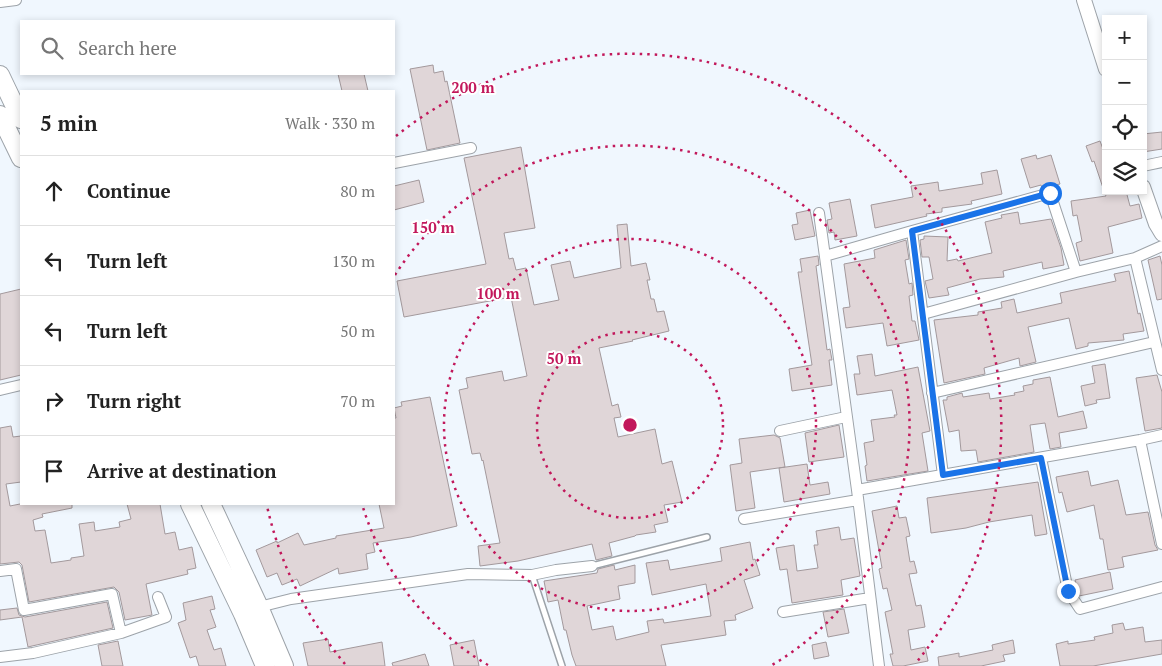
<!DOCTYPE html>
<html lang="en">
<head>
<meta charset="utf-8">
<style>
  :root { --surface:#fff; --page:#f2f2f2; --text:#222; --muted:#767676; --line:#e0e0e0 }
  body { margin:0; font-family:"PT Serif",serif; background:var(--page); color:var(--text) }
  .controls { position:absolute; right:15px; top:15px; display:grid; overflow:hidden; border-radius:0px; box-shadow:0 2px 8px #0003 }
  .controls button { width:45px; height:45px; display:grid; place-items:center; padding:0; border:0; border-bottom:1px solid var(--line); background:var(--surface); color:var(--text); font:25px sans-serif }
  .stop { position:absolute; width:15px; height:15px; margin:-11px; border:4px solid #1a73e8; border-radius:50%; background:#fff }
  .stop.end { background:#1a73e8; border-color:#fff; box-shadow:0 1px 5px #0008 }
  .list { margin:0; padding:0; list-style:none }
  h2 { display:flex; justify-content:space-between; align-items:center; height:65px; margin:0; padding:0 20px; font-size:21px }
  h2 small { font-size:16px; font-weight:400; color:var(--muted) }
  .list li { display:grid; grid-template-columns:32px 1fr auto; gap:15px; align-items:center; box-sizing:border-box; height:70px; padding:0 20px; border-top:1px solid var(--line) }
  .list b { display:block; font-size:19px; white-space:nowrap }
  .list em { font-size:16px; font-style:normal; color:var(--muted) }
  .icon { flex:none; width:28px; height:28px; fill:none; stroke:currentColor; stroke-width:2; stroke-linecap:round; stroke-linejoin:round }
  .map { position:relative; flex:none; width:1162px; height:666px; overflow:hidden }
  .search { position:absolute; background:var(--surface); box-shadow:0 2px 8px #0003; left:20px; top:20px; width:375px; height:55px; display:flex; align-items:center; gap:12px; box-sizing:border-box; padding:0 18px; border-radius:0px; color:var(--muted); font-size:19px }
  .panel { position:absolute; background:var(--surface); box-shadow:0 2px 8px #0003; left:20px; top:90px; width:375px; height:415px; border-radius:0px }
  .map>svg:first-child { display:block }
  .building { fill:#e0d6d8; stroke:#a3999c }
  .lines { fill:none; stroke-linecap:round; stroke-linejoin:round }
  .lane-casing { stroke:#9da3a9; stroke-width:8 }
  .street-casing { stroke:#9da3a9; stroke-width:12 }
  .secondary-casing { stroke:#9da3a9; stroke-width:16 }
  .highway-casing { stroke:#9da3a9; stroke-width:20 }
  .lane { stroke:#fff; stroke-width:5 }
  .street { stroke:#fff; stroke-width:10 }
  .secondary { stroke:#fff; stroke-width:14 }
  .highway { stroke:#fff; stroke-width:18 }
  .route { stroke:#1a73e8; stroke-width:6 }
  .ring { fill:none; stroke:#c2185b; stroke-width:2.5; stroke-dasharray:2.5 5 }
  .centre { fill:#c2185b; stroke:#fff; stroke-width:2.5 }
  .ring-label { font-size:15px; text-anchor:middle; font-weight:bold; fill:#c2185b; stroke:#fff; stroke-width:4; stroke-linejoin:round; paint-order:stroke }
</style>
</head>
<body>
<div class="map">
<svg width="1162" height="666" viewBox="0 0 1162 666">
  <rect width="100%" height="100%" fill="#f0f7fe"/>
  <path class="building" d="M433,65L434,73L443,71L445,82L447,81L460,143L427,150L410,69Z
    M338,74H364L368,91H342Z
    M1162,132V149L1143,152V134Z
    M1100,141L1106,157V191H1104L1094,161L1092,162L1086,146Z
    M521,147L535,228L504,233L509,259L513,258L516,270L526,268L534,305L559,300L551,265L570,261L574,278L621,268L617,225L627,224L631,266L646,263L650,280H647L651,299H654L657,312L664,311L669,331L632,340L633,341L599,348L612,406L618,404L621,417L614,418L618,437L655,429L662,464L672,461L682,502L664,505L668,522L654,525L656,532L636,535L635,536L609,543L612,556L596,560L592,544L518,561L480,566L478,546L500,543L483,460L482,461L480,453L472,454L459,390L468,388L466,378L502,371L504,381L527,376L511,297L404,317L397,281L486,264L464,158Z
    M1036,155L1037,159L1051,155L1060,184L1042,188L1041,185L1030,188L1021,159Z
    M997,170L1002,194L971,201L972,204L942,208V212L926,214L927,216L875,228L871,205L913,197L911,186L938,182L939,191L983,184L981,173Z
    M419,180L424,202L394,210V186Z
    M1104,191H1126L1130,206L1139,204L1142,218L1108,227L1113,253L1080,261L1076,243L1082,241L1077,215L1073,216L1071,201L1106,196Z
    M850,199L857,236L835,240L834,232L829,233L827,220L832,219L829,203Z
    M810,210L815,236L795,240L792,225L798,224L796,213Z
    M1018,212L1020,224L1051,219L1061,248L1064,265L1043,269L1042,262L1003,271L1004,277L980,279L947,288L949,295L929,298L925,281L933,279L929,257H922L920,240L924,239V236L948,237L947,261L957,259L958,261L987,254L992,253L985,222L1002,218L1001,215Z
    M906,240L909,259L905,260L909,284L912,283L913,295L909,296L912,321H915L919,340L887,346L883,323L846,328L843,308L850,307L844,264L875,258L874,250Z
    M818,256L819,265L816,266L827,350L830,349L832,360H829L832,385L792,391L789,369L812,365L798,272H802L800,259Z
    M1160,256L1162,265V299L1157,300L1148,260Z
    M1129,271L1138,314L1140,313L1144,331L1123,334L1124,340L1088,343V346L1076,349L1069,318L1028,327L1036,362L1020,366L1019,358L984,368L985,374L944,383L934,320L978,315V312L1002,308L1001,302L1014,299L1017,313L1062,303L1060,293L1116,281L1114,274Z
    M21,289V375L0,380V294Z
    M872,354L875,376L918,367L930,431L922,433L928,471L867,481L865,466L867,465L864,443L874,441L871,420L895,417L894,415H897L892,390L857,395L854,374H860L857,356Z
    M1105,364L1110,398L1096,400L1097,403L1085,406L1081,386L1095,383L1092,366Z
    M1157,375L1162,392V428L1145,431L1136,378Z
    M1050,377L1058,417L1083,411L1087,428L1059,433L1061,447L1050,449L1045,423L1030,425L1034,452L978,462L976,450L961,451L959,430L949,432L943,400H947V397L962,393L963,397L989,393L990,399L1015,395L1014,393L1024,391L1023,386L1033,384V380Z
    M430,397L457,526L411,537L373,543L375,552L366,554L368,569L339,574L338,568L300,586L297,579L282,585L277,573L267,577L256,550L277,541V543L298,533L304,545L336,538V536L384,528L379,504H394V418H396L394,408L402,406L401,402Z
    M839,425L844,457L809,462L805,433Z
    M11,426L13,437L21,436V482L6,484L10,506L20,504H72V508L42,514L43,517L33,520L35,531L45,530L51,563L71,560V558L84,556L79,524L94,522L95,531L120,527L119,522L131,519L127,504H160L165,534L175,532L179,550L192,547L196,568L187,570L188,574L146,584L152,615L125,620L119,592L114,587L29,602L22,565L19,562L0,564V428Z
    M774,435L780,438L785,467L750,472L755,508L736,511L730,465L742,463L739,439Z
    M807,464L810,485L828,482L830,494L784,502L779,468Z
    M1088,471L1091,486L1118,480L1126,515L1148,512L1155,545L1158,550L1122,557L1124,567L1108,570L1103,539H1100L1094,505L1067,512L1062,492L1059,493L1056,477Z
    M1038,482L1047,534L1035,536L1032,515L989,522L966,528L931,533L927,498Z
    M897,506L899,518L906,517L910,536L906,537L910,562L914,561L917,573L909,574L916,606L921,605L925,627L908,630L911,650L925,647L928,661L903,666H893L890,654H893L885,612L892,610L887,588L883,589L879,569L882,568L872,511Z
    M839,527L841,540L854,538L860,576L841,580L843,595L792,603L787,569L780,570L776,548L794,545L797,571L818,568L814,545H818L816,531Z
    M750,542L753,560L755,559L760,575L744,580L753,608L735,615L736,620L724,621L726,635L661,645L666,666H576L572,655L566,630H564L558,600L548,602L544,581L597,573L598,569L614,565L615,570L635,565V583L618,586L620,599L587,606L592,630L613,626L616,640L649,632L647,621L663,619L664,623L711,616L706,584L652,595L646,563L668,560L670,570L722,561L720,548Z
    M1110,572L1113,589L1079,596L1075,580Z
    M212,596L215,609L210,610L216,627L207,630L214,650L221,648L226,666H199L196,656L190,658L178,623L186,620L183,603Z
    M107,602L113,628L32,646L28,647L22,617L0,620V610L17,608L19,615L25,617Z
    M844,609L849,633L828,637L823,612Z
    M1123,623L1125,630L1143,627L1145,642L1162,640V654L1093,666H1060L1056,644L1068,641V644L1095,640L1094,637L1113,633L1112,625Z
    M328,639L330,652L382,642L385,666H308L303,643Z
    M474,640L479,666H454L450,645Z
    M1013,640L1015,653L1003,655L1005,661L981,666H939L938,657L959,653V657L993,650L992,645Z
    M118,641L123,666H102L98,645Z
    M826,642L829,656L814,659L812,645Z
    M425,654L429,666H393L392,663Z"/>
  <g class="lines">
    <defs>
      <path id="lane" d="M592,566L707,537
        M532,575L562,666"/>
      <path id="street" d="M0,2L16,0
        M394,163L471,148
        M1143,166L1162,162
        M819,213L857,490
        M825,256L912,231
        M1135,258L1162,370
        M923,314L1076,272
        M0,390L21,385
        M932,393L1154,342
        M780,431L846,417
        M1140,440L1162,544
        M1041,458L1068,591L1080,609L1162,587
        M943,475L912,231L1050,193L1076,272L1135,258L1162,246
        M744,519L858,500
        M0,571L16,569L24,610L112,594L121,633
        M259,607L291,599L468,574L532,575L556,570L592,566
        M783,612L870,598
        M0,657L33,653L121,633L166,617L158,597
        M879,666L857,490L1140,440L1162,435"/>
      <path id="secondary" d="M1084,0L1106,69
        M1143,187L1156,224L1162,234"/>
      <path id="highway" d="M0,75L21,119
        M0,115L21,158
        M190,504L243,614L265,666
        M211,504L259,607L284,666"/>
    </defs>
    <use href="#lane" class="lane-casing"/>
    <use href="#street" class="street-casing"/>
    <use href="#secondary" class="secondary-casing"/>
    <use href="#highway" class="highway-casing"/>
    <use href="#lane" class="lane"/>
    <use href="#street" class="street"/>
    <use href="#secondary" class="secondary"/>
    <use href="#highway" class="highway"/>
  </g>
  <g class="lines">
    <path class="route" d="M1050,193L912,231L943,475L1041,458L1068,591"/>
  </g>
  <g class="ring">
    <circle cx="630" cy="425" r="93"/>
    <circle cx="630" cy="425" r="186"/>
    <path d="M488 665A279 279 0 0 1 362 504M395 275A279 279 0 1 1 772 665"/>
    <path d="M345 664A372 372 0 0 1 267 506M396 136A372 372 0 0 1 915 664"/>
  </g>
  <circle cx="630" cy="425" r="8" class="centre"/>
  <g class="ring-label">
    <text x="473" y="93">200 m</text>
    <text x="433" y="233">150 m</text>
    <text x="498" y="299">100 m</text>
    <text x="564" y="364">50 m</text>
  </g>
</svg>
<div class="controls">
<button>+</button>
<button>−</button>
<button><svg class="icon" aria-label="locate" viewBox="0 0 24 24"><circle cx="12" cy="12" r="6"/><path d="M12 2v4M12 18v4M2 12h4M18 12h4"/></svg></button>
<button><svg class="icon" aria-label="layers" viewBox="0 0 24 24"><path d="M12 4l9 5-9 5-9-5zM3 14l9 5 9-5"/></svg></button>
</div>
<div class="stop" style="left:1050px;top:193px"></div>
<div class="stop end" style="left:1068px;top:591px"></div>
<div class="search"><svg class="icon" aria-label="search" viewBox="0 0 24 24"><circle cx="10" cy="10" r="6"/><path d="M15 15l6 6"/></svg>Search here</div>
<section class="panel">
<h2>5 min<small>Walk · 330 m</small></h2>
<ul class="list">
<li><svg class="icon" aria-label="ahead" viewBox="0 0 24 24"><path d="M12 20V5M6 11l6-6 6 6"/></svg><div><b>Continue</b></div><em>80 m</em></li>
<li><svg class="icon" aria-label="left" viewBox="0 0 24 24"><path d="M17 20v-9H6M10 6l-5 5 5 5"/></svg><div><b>Turn left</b></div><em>130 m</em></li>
<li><svg class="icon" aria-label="left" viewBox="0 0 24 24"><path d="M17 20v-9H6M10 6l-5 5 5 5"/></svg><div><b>Turn left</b></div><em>50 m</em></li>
<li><svg class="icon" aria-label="right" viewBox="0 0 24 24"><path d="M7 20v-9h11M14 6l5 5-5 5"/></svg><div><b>Turn right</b></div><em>70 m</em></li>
<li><svg class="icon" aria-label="arrive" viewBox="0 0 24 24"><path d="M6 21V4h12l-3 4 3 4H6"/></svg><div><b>Arrive at destination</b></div></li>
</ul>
</section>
</div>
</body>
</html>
